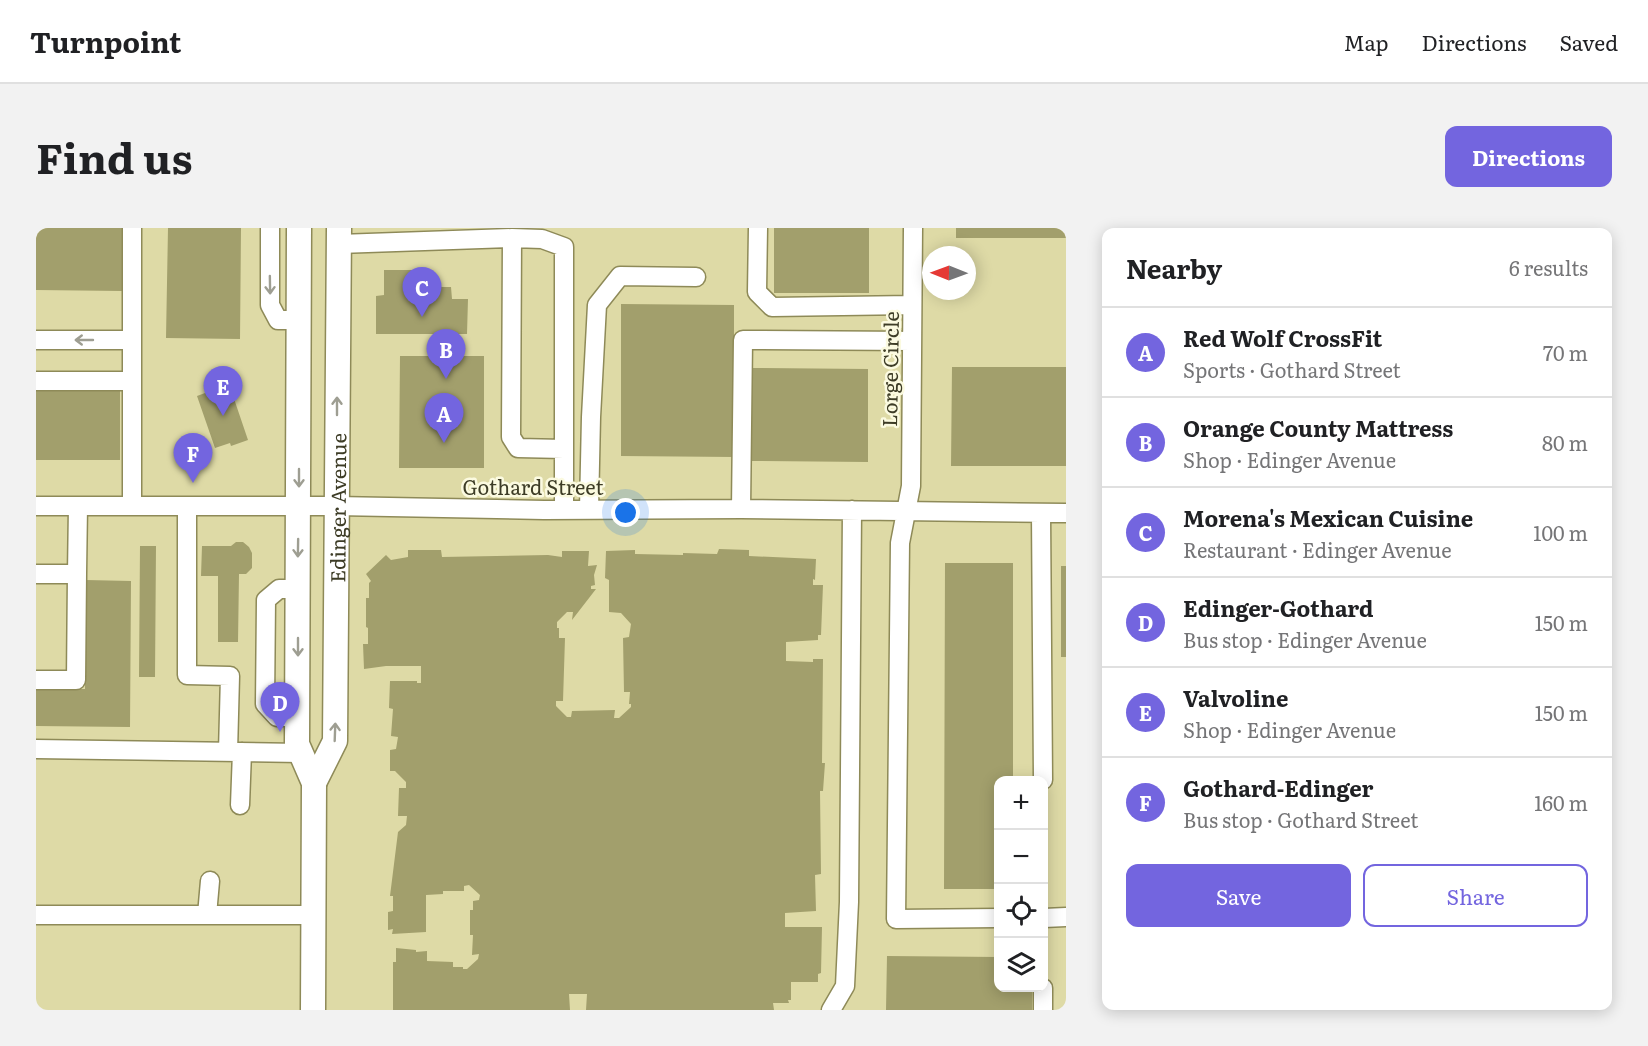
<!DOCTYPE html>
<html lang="en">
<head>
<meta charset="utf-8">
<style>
  :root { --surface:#fff; --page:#f2f2f2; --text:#202124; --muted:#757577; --line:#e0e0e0; --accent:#7365df }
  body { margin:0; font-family:Literata,serif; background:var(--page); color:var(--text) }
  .controls { position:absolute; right:18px; bottom:18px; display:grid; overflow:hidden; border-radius:12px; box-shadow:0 3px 15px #0003 }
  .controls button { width:54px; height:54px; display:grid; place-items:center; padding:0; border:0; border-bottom:2px solid var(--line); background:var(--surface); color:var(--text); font:30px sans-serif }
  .compass { position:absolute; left:886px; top:18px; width:54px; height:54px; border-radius:50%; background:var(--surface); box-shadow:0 3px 15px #0003; rotate:271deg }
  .you { position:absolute; left:590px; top:285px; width:21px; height:21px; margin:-15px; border:4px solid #fff; border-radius:50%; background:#1a73e8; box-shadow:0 0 0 9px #1a73e833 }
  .badge { display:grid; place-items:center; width:39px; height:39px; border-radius:50%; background:var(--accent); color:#fff; font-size:20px; font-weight:700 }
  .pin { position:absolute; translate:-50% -50px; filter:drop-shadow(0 2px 3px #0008) }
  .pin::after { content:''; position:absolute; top:32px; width:21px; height:18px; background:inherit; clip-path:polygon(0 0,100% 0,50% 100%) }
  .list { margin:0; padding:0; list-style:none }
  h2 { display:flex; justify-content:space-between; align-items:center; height:78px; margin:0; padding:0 24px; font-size:26px }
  h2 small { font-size:20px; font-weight:400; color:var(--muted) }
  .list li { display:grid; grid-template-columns:39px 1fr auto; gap:18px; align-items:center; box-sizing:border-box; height:90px; padding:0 24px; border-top:2px solid var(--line) }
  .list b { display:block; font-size:22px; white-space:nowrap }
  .list p { margin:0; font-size:20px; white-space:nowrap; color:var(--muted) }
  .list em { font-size:20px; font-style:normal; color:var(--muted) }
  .actions { display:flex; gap:12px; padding:18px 24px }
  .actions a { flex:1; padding:14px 0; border:2px solid var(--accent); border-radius:12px; text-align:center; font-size:21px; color:var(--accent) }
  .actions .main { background:var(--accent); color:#fff }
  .icon { flex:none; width:33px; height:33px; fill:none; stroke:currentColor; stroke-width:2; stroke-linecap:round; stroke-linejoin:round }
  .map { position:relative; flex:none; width:1030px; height:782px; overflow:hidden; border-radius:12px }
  header { display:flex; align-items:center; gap:36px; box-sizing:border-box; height:84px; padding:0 30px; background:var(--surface); border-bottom:2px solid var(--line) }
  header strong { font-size:28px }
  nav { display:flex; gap:33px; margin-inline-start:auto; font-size:21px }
  .intro { display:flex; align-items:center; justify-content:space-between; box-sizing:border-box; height:144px; padding:0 36px }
  h1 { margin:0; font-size:42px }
  .button { padding:15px 27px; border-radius:12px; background:var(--accent); color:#fff; font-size:21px; font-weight:700 }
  main { display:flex; gap:36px; padding:0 36px }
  aside { flex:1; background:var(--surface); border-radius:12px; box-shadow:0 3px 15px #0003 }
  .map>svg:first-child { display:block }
  .building { fill:#a29f6c }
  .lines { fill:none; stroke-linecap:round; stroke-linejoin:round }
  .minor-casing { stroke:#8e8a58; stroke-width:21 }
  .major-casing { stroke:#8e8a58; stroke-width:27 }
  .minor { stroke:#fff; stroke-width:18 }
  .major { stroke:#fff; stroke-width:24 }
  .oneway { stroke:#9e9e92 }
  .labels { text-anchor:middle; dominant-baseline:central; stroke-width:5; stroke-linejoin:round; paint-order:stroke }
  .street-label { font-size:20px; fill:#3d3c26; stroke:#fbfae0 }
</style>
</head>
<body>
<header>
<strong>Turnpoint</strong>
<nav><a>Map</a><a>Directions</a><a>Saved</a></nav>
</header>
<div class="intro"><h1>Find us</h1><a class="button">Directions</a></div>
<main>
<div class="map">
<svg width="1030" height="782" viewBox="0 0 1030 782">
  <rect width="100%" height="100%" fill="#dedaa6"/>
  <path class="building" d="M0,0H88L87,63L0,62Z
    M132,0H205L204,111L130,110Z
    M738,0H833V65H738Z
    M920,0H1030V10H920Z
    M348,42H396V59H415L416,71H432L431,106H340V68L348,67Z
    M585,76L698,77V229L585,228Z
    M364,128H448V240H363Z
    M916,139H1030V238H915Z
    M716,140L832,141V234L716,233Z
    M193,156L212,212L195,218L194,215L179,220L161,168Z
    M0,158H84V232H0Z
    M200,314H207L213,319L216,325V340L210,346H203L202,414H182V348H165L166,318H195Z
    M104,318H120L119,449H103Z
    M683,321L713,322V328L780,331L779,352L777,351V357H787L785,407H782V412L750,414V433L777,434V431H787L786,535H789L787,563H784L785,646L779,647L780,683L749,685V699H786L785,745L782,746V754H755V772H752L753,775H737L738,782H550L551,766H533L534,782H357V734H360V720L380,722V724L391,723V733L417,734V739H427V741H431L442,731L443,726L436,727L437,707H434V682H437V673L443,672L444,667L433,657L428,658V663H407V666L390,667V704L356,706L357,701L352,702V684L357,683V668H354L362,604L370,597L371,588H362L363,560H370V554L359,543H354V522L360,521L362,509L355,508L357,481L353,480L354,453H381V455H385V438H350L328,441L327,416H332V400L330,399V370H333V355L335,353L330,346L350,327L355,332L372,329V322H405L406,329L512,327L526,329V323H553L552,338L561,337L558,347L559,357L555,358V361H560L536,392L537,384H531L521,394V400H523V410H529L527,473H520V478L531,489H535L536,483L579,482L578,490H583L595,479V476H593L594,464H588L587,410L593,409L595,396L585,385L573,384V352L569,350L570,323L599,322V326L647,327V325L681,326Z
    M909,335H977V552H963V661H908Z
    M1025,338H1030V429H1025Z
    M50,352L95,353L94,499L0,498V461H49Z
    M851,728L963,729V760H996V782H850Z"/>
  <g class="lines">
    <defs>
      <path id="minor" d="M234,0V77L242,92H263
        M722,0L721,64L736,79L876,77
        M877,0L875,258L864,315L860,691L963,690
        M476,10L506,11L528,19V280
        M303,16L476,10L475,209L482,220L528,221
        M0,112H96
        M0,153H96
        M96,277V0
        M0,278H300L508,282L705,281L1030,285
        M151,278V447L194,448L192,524
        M553,281L555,189L561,77L584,48L660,49
        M705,281L707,112L876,113
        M1005,285L1007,552
        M0,346H41L42,278
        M0,452H40L41,346
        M261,489H241L229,476L230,372L243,361H262
        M0,521L265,525
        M204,577L206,524
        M0,687H277
        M171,687L174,653
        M1008,690L1030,689
        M795,782L809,758L813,674L816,282
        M1007,782V760"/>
      <g id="major">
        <path d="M263,0L261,516L278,555L277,782"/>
        <path id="s1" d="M278,555L299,513L303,0"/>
      </g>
    </defs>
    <use href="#minor" class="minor-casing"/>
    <use href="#major" class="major-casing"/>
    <use href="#minor" class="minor"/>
    <use href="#major" class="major"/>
  </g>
  <defs><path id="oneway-shaft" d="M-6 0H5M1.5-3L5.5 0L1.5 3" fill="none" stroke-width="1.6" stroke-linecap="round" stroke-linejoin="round" transform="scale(1.5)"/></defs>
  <g class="oneway">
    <use href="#oneway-shaft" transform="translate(234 57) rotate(89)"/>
    <use href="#oneway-shaft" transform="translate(48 112) rotate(-180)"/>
    <use href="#oneway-shaft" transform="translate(301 178) rotate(-90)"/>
    <use href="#oneway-shaft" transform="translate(263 250) rotate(90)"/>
    <use href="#oneway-shaft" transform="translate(262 320) rotate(91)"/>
    <use href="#oneway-shaft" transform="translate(262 419) rotate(90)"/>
    <use href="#oneway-shaft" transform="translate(299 504) rotate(-88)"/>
  </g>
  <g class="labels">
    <g class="street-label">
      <text transform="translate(853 141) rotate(-89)">Lorge Circle</text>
      <text x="497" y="258">Gothard Street</text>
      <text stroke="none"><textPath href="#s1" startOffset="280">Edinger Avenue</textPath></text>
    </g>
  </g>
</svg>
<div class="controls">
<button>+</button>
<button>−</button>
<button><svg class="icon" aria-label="locate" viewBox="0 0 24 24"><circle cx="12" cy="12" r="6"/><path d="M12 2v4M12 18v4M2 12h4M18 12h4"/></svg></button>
<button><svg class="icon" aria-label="layers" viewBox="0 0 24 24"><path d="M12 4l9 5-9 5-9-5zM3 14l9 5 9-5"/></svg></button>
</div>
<svg class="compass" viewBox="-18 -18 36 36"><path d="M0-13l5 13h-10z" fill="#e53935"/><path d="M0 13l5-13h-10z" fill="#757577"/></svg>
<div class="you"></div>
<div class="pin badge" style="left:408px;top:215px">A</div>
<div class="pin badge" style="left:410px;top:151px">B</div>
<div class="pin badge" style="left:386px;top:89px">C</div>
<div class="pin badge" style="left:244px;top:504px">D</div>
<div class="pin badge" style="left:187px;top:188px">E</div>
<div class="pin badge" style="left:157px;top:255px">F</div>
</div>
<aside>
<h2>Nearby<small>6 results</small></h2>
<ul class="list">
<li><span class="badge">A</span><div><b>Red Wolf CrossFit</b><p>Sports · Gothard Street</p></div><em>70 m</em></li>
<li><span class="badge">B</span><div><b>Orange County Mattress</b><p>Shop · Edinger Avenue</p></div><em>80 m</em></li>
<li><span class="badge">C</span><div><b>Morena's Mexican Cuisine</b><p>Restaurant · Edinger Avenue</p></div><em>100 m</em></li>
<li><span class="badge">D</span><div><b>Edinger-Gothard</b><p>Bus stop · Edinger Avenue</p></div><em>150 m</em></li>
<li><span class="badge">E</span><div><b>Valvoline</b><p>Shop · Edinger Avenue</p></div><em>150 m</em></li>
<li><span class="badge">F</span><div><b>Gothard-Edinger</b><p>Bus stop · Gothard Street</p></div><em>160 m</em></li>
</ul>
<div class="actions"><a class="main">Save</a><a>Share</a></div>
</aside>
</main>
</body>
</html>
